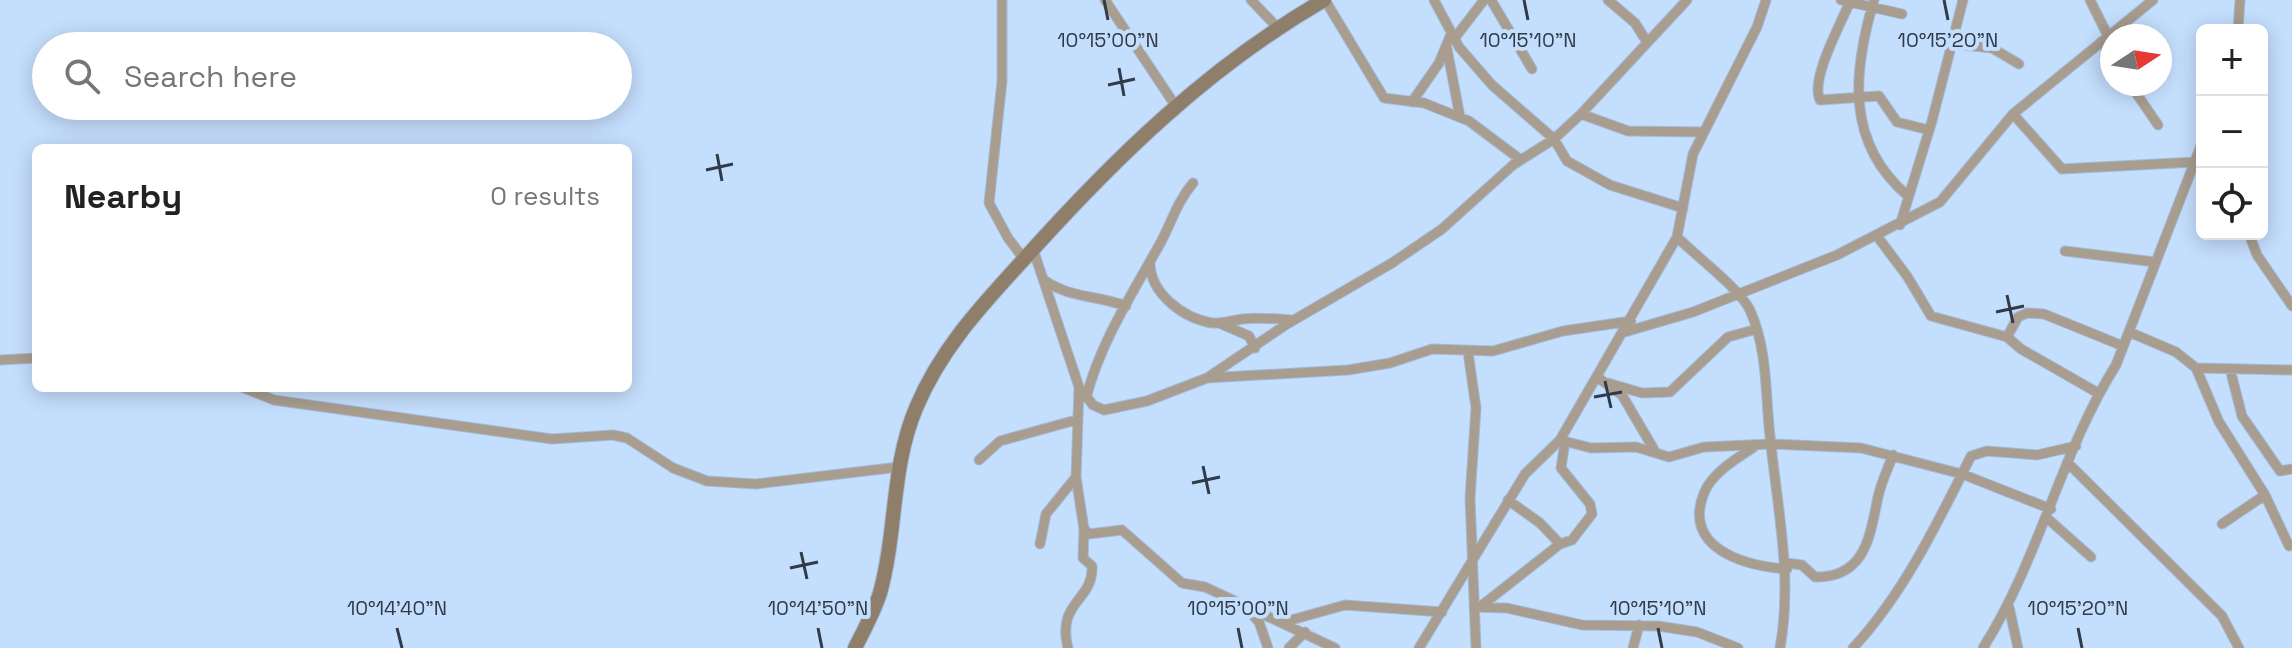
<!DOCTYPE html>
<html lang="en">
<head>
<meta charset="utf-8">
<style>
  :root { --surface:#fff; --page:#f2f2f2; --text:#222; --muted:#767676; --line:#e0e0e0 }
  body { margin:0; font-family:"Space Grotesk",sans-serif; background:var(--page); color:var(--text) }
  .controls { position:absolute; right:24px; top:24px; display:grid; overflow:hidden; border-radius:12px; box-shadow:0 4px 20px #0003 }
  .controls button { width:72px; height:72px; display:grid; place-items:center; padding:0; border:0; border-bottom:2px solid var(--line); background:var(--surface); color:var(--text); font:40px sans-serif }
  .compass { position:absolute; left:2100px; top:24px; width:72px; height:72px; border-radius:50%; background:var(--surface); box-shadow:0 4px 20px #0003; rotate:78deg }
  .list { margin:0; padding:0; list-style:none }
  h2 { display:flex; justify-content:space-between; align-items:center; height:104px; margin:0; padding:0 32px; font-size:34px }
  h2 small { font-size:26px; font-weight:400; color:var(--muted) }
  .icon { flex:none; width:44px; height:44px; fill:none; stroke:currentColor; stroke-width:2; stroke-linecap:round; stroke-linejoin:round }
  .map { position:relative; flex:none; width:2292px; height:648px; overflow:hidden }
  .search { position:absolute; background:var(--surface); box-shadow:0 4px 20px #0003; left:32px; top:32px; width:600px; height:88px; display:flex; align-items:center; gap:20px; box-sizing:border-box; padding:0 28px; border-radius:44px; color:var(--muted); font-size:30px }
  .panel { position:absolute; background:var(--surface); box-shadow:0 4px 20px #0003; left:32px; top:144px; width:600px; height:248px; border-radius:12px }
  .map>svg:first-child { display:block }
  .lines { fill:none; stroke-linecap:round; stroke-linejoin:round }
  .minor-casing { stroke:#a4bad5; stroke-width:11 }
  .secondary-casing { stroke:#a4bad5; stroke-width:16 }
  .minor { stroke:#a89d8f; stroke-width:9 }
  .secondary { stroke:#8e7e6a; stroke-width:14 }
  .ticks { fill:none; stroke:#313b48; stroke-width:3 }
  .ticks-label { font-size:20px; text-anchor:middle; fill:#313b48; stroke:#c4defd; stroke-width:8; stroke-linejoin:round; paint-order:stroke }
</style>
</head>
<body>
<div class="map">
<svg width="2292" height="648" viewBox="0 0 2292 648">
  <rect width="100%" height="100%" fill="#c4defd"/>
  <g class="lines">
    <defs>
      <path id="minor" d="M1002,0V81L989,203L1008,238L1024,259
        M1105,0L1175,105
        M1251,0L1277,27
        M1325,0L1384,98L1424,103L1469,121L1521,160
        M1434,0L1459,47L1492,85L1554,139L1567,161L1610,185L1683,208
        M1491,0L1532,69
        M1608,0L1635,23L1647,42
        M1841,0L1902,14
        M1874,0C1853,71 1845,143 1908,196
        M2090,0L2108,36
        M1849,4C1840,25 1810,80 1820,100L1879,96L1897,122L1929,130
        M2238,30L2240,0
        M1454,39L1484,0
        M2102,41L2112,56
        M1952,44L1992,48L2019,64
        M1447,49L1460,117
        M2130,84L2158,125
        M1412,102L1439,63L1451,34
        M1581,114L1628,131L1703,132
        M2013,114L2062,169L2195,162
        M1900,225L1932,121L1963,0
        M2249,234L2257,255L2292,306
        M1877,236L1907,276L1931,316L2007,337L2021,349L2098,393
        M1677,237C1697,257 1739,288 1750,310C1768,351 1765,392 1770,436C1777,507 1793,576 1780,648
        M1033,249L1079,387L1093,405L1104,410L1147,401L1207,378L1287,324L1392,263L1442,229L1513,165L1554,139L1581,114L1687,0
        M2065,251L2155,262
        M1150,261C1149,293 1183,318 1212,323C1222,324 1233,320 1243,319C1259,317 1277,319 1293,320
        M1044,280C1069,298 1096,295 1126,306
        M1219,323L1249,336L1255,348
        M1625,332L1693,312L1837,255L1940,202L2013,114L2153,0
        M2129,332L2176,352L2196,368L2219,422L2265,495L2289,546
        M2007,337L2018,317L2027,313L2044,314L2123,346
        M1468,352L1476,408L1470,498L1476,648
        M0,360L36,358
        M2196,368L2292,370
        M2230,369L2242,416L2280,471L2292,469
        M1597,377L1622,395L1656,453
        M1207,378L1348,370L1390,363L1432,349L1493,351L1563,331L1631,321
        M1608,383L1642,393L1670,392L1728,337L1757,329
        M244,388L274,400L552,439L613,435L627,438L673,468L707,481L756,484L899,467
        M1086,398C1100,343 1133,292 1161,242C1172,221 1177,202 1193,183
        M1560,440L1591,448L1636,447L1669,457L1704,447L1771,444L1861,448L1962,474L2051,509
        M1754,447C1737,458 1712,473 1704,493C1682,548 1744,566 1787,569
        M979,460L1000,441L1076,420
        M2068,463L2222,616L2239,648
        M1508,500L1540,523L1560,544
        M2047,518L2091,557
        M2222,524L2265,495
        M1084,529L1089,534L1122,530L1182,583L1205,587L1335,648
        M1040,544L1046,514L1076,477
        M1786,563L1802,565L1815,577C1866,578 1870,535 1878,497C1881,483 1888,468 1893,455
        M1481,606L1560,544L1572,540L1592,514L1590,504L1561,468L1565,442
        M1474,607L1507,608L1582,625L1658,626L1697,632L1738,648
        M2009,607L2018,648
        M1250,612L1259,622L1268,648
        M1284,622L1345,605L1442,612
        M1068,648C1056,601 1094,601 1092,566L1083,558L1084,529L1076,477L1079,387
        M1289,648L1305,632
        M1419,648L1525,474L1560,440L1677,237L1693,154L1757,27L1766,0
        M1633,648L1639,625
        M1853,648C1904,593 1938,522 1971,456L1987,451L2037,455L2076,446
        M1983,648C2040,558 2060,454 2116,365L2202,143"/>
      <path id="secondary" d="M855,648C864,630 874,612 880,593C897,532 891,467 916,408C941,348 983,304 1026,257C1115,158 1208,67 1324,0"/>
    </defs>
    <use href="#minor" class="minor-casing"/>
    <use href="#secondary" class="secondary-casing"/>
    <use href="#minor" class="minor"/>
    <use href="#secondary" class="secondary"/>
  </g>
  <path class="ticks" d="M1104,0L1108,20M1524,0L1528,20M1944,0L1948,20M1119,68L1124,96M1108,85L1135,79M717,154L722,181M706,170L733,164M2007,295L2013,323M1996,312L2024,306M1605,381L1611,408M1594,397L1622,392M1203,466L1209,494M1192,483L1220,477M801,552L807,579M790,568L818,562M397,628L402,648M818,628L822,648M1238,628L1242,648M1658,628L1662,648M2078,628L2082,648"/>
  <g class="ticks-label">
    <text x="1108" y="47">10°15'00"N</text>
    <text x="1528" y="47">10°15'10"N</text>
    <text x="1948" y="47">10°15'20"N</text>
    <text x="397" y="615">10°14'40"N</text>
    <text x="818" y="615">10°14'50"N</text>
    <text x="1238" y="615">10°15'00"N</text>
    <text x="1658" y="615">10°15'10"N</text>
    <text x="2078" y="615">10°15'20"N</text>
  </g>
</svg>
<div class="controls">
<button>+</button>
<button>−</button>
<button><svg class="icon" aria-label="locate" viewBox="0 0 24 24"><circle cx="12" cy="12" r="6"/><path d="M12 2v4M12 18v4M2 12h4M18 12h4"/></svg></button>
</div>
<svg class="compass" viewBox="-18 -18 36 36"><path d="M0-13l5 13h-10z" fill="#e53935"/><path d="M0 13l5-13h-10z" fill="#767676"/></svg>
<div class="search"><svg class="icon" aria-label="search" viewBox="0 0 24 24"><circle cx="10" cy="10" r="6"/><path d="M15 15l6 6"/></svg>Search here</div>
<section class="panel">
<h2>Nearby<small>0 results</small></h2>
<ul class="list">
</ul>
</section>
</div>
</body>
</html>
